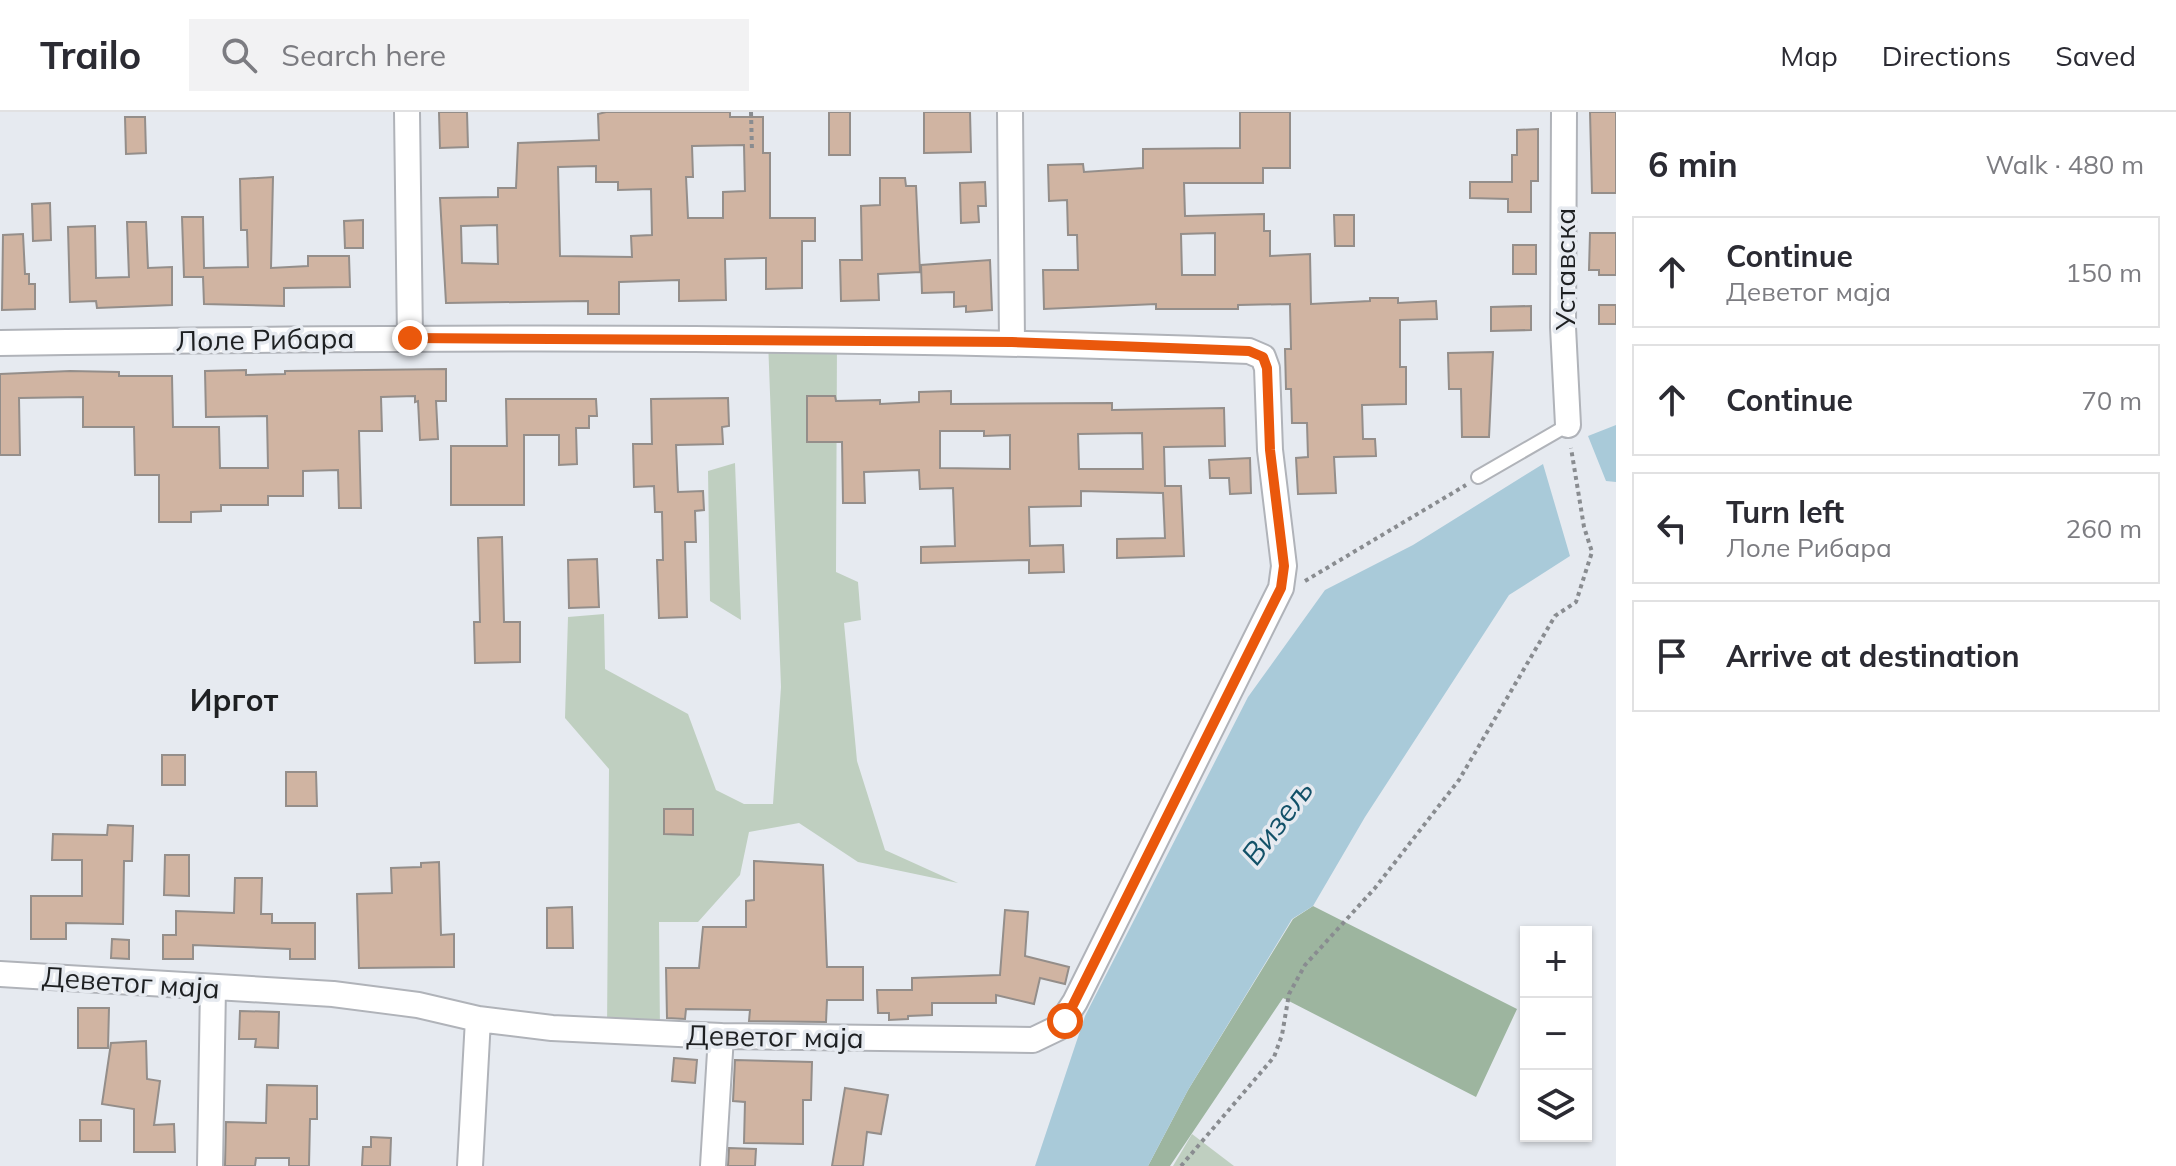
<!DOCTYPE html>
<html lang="en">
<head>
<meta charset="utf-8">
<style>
  :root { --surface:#fff; --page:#f2f2f3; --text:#2b2b33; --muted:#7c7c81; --line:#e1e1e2 }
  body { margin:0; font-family:Mulish,sans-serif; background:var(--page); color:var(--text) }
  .controls { position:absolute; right:24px; bottom:24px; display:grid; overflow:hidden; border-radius:0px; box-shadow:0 2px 6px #0004 }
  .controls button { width:72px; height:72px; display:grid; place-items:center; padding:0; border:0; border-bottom:2px solid var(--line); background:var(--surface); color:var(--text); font:40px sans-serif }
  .stop { position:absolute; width:24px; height:24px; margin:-18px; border:6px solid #ea580c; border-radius:50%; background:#fff }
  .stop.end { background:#ea580c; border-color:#fff; box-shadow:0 2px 8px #0008 }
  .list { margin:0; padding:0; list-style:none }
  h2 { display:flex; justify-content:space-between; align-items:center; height:104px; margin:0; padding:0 32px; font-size:34px }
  h2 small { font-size:26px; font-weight:400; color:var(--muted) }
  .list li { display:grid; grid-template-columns:52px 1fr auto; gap:24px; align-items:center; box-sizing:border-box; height:112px; margin:0 16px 16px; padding:0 16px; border:2px solid var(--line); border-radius:0px }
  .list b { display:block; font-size:30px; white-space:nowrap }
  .list p { margin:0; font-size:26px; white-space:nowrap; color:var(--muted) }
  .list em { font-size:26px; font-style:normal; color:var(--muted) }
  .icon { flex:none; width:44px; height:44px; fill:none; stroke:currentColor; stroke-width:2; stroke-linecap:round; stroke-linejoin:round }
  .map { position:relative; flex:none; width:1616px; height:1054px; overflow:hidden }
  header { display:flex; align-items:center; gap:48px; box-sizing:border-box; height:112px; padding:0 40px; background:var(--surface); border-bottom:2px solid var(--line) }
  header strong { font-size:38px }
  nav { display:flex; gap:44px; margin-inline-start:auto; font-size:28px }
  .search { width:560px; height:72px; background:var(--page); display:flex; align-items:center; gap:20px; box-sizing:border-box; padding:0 28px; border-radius:0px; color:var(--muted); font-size:30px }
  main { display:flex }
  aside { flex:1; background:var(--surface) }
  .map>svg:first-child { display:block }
  .green { fill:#bfcfc0 }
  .forest { fill:#9db59f }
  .water { fill:#a9cad9 }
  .building { fill:#d0b4a2; stroke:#948e8a; stroke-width:2; fill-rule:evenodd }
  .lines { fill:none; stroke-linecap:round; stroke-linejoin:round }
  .service-casing { stroke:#b0b3b9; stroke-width:16 }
  .minor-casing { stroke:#b0b3b9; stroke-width:28 }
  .path { stroke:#898c90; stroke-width:4; stroke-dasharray:4 4; stroke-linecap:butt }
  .service { stroke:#fff; stroke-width:12 }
  .minor { stroke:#fff; stroke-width:24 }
  .route { stroke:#ea580c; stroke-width:10 }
  .labels { text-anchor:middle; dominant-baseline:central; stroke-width:7; stroke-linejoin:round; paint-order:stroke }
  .street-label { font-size:28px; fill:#1e2022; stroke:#e6eaf0 }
  .neighbourhood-label { font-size:30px; font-weight:bold; fill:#1e2022; stroke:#e6eaf0 }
  .water-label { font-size:30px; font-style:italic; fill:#125168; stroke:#e6eaf0 }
</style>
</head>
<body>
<header>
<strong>Trailo</strong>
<div class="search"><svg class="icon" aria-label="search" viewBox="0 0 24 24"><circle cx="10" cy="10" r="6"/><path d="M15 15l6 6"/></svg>Search here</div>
<nav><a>Map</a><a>Directions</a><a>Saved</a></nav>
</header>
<main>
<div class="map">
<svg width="1616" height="1054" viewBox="0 0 1616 1054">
  <rect width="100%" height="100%" fill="#e6eaf0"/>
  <path class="green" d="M768,228H837L836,460L858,470L861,508L844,511L857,649L885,738L958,771L858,750L799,711L749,720L740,763L698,810H659L660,921L607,919L609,657L565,606L568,505L604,502L605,557L688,602L716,678L744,692H773L781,575Z
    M735,351L741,508L710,489L708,359Z
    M1192,1022L1234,1054H1173Z"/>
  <path class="forest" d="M1313,794L1517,897L1476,985L1283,886L1170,1054H1148L1188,978L1293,807Z"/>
  <path class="water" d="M1616,313V370L1606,369L1588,324Z
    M1543,352L1570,444L1509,483L1365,705L1313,794L1292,807L1188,978L1148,1054H1035L1085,904L1248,585L1325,478L1413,433Z"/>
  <path class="building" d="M439,0H467L468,35L440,36Z
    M606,0H730V5H763V41H770V106H815V129H802V176L766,177V146L725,147L726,188L679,189V168L619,170V202H588V189L446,191L440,86L498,85V76H516L518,31L599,28L598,2ZM744,33L745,79L723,80V106H688L686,65H693L692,34ZM596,54V70H618V78L651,77L652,123L631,124L632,145L560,144L558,55ZM497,113L498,152L462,151L461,114Z
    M829,0H850V43H829Z
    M924,0H970L971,40L924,41Z
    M1240,0H1290V56H1263V71H1184L1185,104L1264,102V119H1270V144L1310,142L1311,192L1370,189V186H1398V191L1436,189L1437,207L1400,208V255H1406V292L1362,293L1363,327H1375L1376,344L1334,345L1336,381L1298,382L1296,346L1308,345L1307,311H1292L1291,277H1286L1285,237H1291L1290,192L1238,193V197H1156V192L1044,197L1043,158H1078L1077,123H1068L1067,88L1049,89L1048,53L1083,52L1084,60L1143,56V37L1240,36ZM1215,121V163H1182L1181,122Z
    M1590,0H1616V81H1592Z
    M125,5H145L146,41L126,42Z
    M1538,17V69H1531V100H1508V87L1470,86V70H1512V43H1517V18Z
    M273,65L271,156L308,154V144H349L350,175L284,176V194L204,192L203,165H184L182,105H203L204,156L248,155L247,118H241L240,67Z
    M880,66H905L906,74H916L920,160L878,162L879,188L841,189L840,148H862L861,94L880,93Z
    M985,70L986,94H978L979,110L961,111L960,71Z
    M50,91L51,128L33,129L32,92Z
    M1334,103H1354V134H1335Z
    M363,108V136H345L344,109Z
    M127,110H146L148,156L172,155V193L97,196L96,189L70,190L68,115L95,114L96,166L129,165Z
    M1590,121H1616V163H1599V158H1589Z
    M23,122L25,162H29V172H35V197L2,198L3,123Z
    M1513,133H1536V162H1513Z
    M990,148L992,198L966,200V194L954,195V180L922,181L921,153Z
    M1599,193H1616V212H1599Z
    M1531,194V218L1491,219V195Z
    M1493,240L1489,325H1462L1461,277H1449L1448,241Z
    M446,257V289H436L438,327L420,328L418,289L415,290V284L381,285L382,319H359L361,396H339L338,358L303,359V384H268V393H221V399L191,400V410H159V363H135L134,315H83V285L19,286L20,343H0V262L70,259L119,260V264H172L173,315H219L220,356H268L267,304L206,305L205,259L246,258V263L285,262V259Z
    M951,279V292L1112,291V298L1224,296L1225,334L1164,335L1165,374H1181L1184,444L1117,446V427L1165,426L1163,381L1081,379V394L1029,395L1030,434L1063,433L1064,460L1029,461V448L921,451V435L955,434L953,376L920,377L919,358L864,360L865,391H843L842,330H807V284H835L836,289L880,288V292L919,290V280ZM940,319H984V324L1010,323V357L940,356ZM1142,321L1143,357H1079L1078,322Z
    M728,286L729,314L722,315L723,332L676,333L678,380L703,379L704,398L695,399L696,430H685L687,505L659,506L657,448H663L662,400H655L654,374L634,375L633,332H652L651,287Z
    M506,287H596L597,304H589V316H576L577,352L559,353V323H524V393H451V334H507Z
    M1250,346L1251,381L1230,382L1229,366H1210L1209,348Z
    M502,425L504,510H520V550L475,551L474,510H480L478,426Z
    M597,447L599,495L569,496L568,448Z
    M162,643H185V673H162Z
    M286,660H316L317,694H286Z
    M664,697H693V723L664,722Z
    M108,713L133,714L132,749H124L123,812L66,811V827H31V784H82V748H52L53,722L107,723Z
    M165,743H189V784L164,783Z
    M754,749L823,753L827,855H863V888H827L826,910L749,909L750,898L686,897L685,907L667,906L666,856H699L703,815H746V789L754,788Z
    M439,750L441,823L454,822V855L359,856L357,782L392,781L391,756L421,755V751Z
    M235,766H262L261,802H272V811H315V847H290V837L193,833V847H163V823H176V799L234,801Z
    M572,795L573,836H547V796Z
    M1005,798L1028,800L1025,844L1069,855L1065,872L1040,866L1034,892L996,883V891H932V903L908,904V907L889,908V901H878L877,878H912V866L1000,863Z
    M112,827L129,828V847L111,846Z
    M78,896H109L108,936H78Z
    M240,899L279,900L278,936L255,935L256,927H239Z
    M146,929L147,967L160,969L154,1013L174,1012L175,1040H134V997L102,992L111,931Z
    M674,946L697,948L695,971L672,969Z
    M735,948L812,950L811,988H803V1032L744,1031L745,990L733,989Z
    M267,973L317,974V1007H310L309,1054H289V1046H256L255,1054H225L226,1010L266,1011Z
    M845,976L888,983L881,1022L867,1020L863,1054H832Z
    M80,1008H101V1029H80Z
    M371,1025L391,1026L390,1054H362L363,1035H371Z
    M729,1036L756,1037L755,1054H728Z"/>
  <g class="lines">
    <defs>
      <path id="service" d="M1478,365L1568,313"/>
      <path id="minor" d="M407,0L410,226
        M1010,0L1012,230
        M1564,0L1563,215L1568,313
        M0,231C417,225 833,223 1249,239L1263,245L1267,256L1270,338L1284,454L1281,476L1075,890L1058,916L1033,928L721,924L552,916L478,907L418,893L333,882L0,862
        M210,1054L213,875
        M470,1054L478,907
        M713,1054L721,924"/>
    </defs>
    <use href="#service" class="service-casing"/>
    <use href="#minor" class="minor-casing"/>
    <path class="path" d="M751,0L752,38
      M1305,469L1466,373
      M1181,1054L1274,945L1282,923L1289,882L1305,853L1375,776L1459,668L1555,504L1576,490L1592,440L1584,415L1571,336"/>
    <use href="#service" class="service"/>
    <use href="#minor" class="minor"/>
  </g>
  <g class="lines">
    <path class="route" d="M410,226L1012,230L1249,239L1263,245L1267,256L1270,338L1284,454L1281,476L1065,909"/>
  </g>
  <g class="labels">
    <g class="street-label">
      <text transform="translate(1564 157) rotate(-90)">Уставска</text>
      <text transform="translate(265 227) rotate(-1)">Лоле Рибара</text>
      <text transform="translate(131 870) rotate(4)">Деветог маја</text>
      <text transform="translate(775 924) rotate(1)">Деветог маја</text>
    </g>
    <g class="neighbourhood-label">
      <text x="234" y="588">Иргот</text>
    </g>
    <g class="water-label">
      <text transform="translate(1277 710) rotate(-53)">Визељ</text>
    </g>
  </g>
</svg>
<div class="controls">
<button>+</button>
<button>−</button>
<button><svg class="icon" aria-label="layers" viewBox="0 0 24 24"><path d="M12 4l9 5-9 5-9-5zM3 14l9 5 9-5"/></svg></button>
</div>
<div class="stop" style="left:1065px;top:909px"></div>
<div class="stop end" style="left:410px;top:226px"></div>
</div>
<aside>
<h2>6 min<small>Walk · 480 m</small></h2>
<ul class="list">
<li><svg class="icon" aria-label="ahead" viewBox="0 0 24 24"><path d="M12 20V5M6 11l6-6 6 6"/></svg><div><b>Continue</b><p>Деветог маја</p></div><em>150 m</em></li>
<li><svg class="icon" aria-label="ahead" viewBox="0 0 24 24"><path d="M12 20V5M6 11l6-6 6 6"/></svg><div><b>Continue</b></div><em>70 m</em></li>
<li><svg class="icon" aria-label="left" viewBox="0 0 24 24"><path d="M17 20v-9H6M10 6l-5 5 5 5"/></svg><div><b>Turn left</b><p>Лоле Рибара</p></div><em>260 m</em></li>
<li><svg class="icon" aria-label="arrive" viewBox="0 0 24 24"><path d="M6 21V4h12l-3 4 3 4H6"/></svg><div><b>Arrive at destination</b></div></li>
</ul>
</aside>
</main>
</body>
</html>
